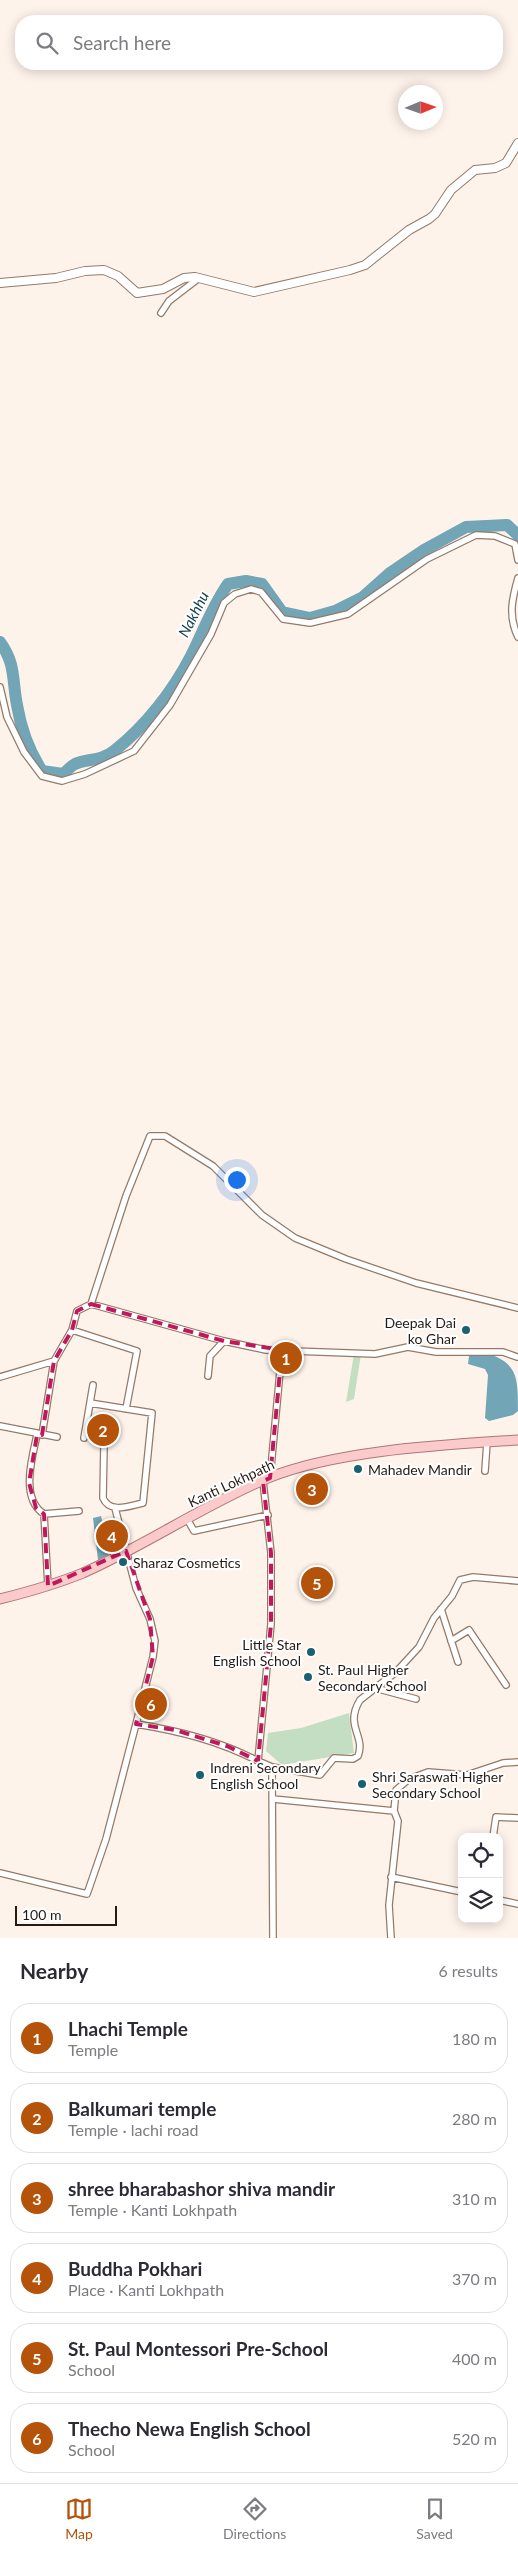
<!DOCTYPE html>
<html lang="en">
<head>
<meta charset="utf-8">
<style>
  :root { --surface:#fff; --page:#f2f2f3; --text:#2b2b33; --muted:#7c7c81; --line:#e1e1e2; --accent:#b45309 }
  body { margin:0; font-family:Lato,sans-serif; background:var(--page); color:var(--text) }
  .controls { position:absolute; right:15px; bottom:15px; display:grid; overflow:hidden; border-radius:10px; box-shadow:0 2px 12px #0003 }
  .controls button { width:45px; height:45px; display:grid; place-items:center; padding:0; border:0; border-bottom:1px solid var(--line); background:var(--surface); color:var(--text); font:25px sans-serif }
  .compass { position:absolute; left:398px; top:85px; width:45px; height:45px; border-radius:50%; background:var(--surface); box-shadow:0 2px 12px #0003; rotate:88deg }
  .scale { position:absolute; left:15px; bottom:12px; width:102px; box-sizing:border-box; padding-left:5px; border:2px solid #251b14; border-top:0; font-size:14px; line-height:18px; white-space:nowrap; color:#251b14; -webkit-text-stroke:4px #fff; paint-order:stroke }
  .you { position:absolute; left:236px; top:1179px; width:18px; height:18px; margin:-12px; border:4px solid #fff; border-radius:50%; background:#1a73e8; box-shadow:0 0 0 8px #1a73e833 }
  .badge { display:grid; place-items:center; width:32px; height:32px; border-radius:50%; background:var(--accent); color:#fff; font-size:16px; font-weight:700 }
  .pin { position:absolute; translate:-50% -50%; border:2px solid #fff; box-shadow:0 1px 5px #0006 }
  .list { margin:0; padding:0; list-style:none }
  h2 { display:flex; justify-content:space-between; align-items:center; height:65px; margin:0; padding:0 20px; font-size:21px }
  h2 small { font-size:16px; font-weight:400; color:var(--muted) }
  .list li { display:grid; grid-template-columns:32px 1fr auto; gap:15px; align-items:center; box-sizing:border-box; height:70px; margin:0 10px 10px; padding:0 10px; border:1px solid var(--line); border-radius:20px }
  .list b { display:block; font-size:19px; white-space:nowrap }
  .list p { margin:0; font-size:16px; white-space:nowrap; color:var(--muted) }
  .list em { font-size:16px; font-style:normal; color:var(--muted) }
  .icon { flex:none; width:28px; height:28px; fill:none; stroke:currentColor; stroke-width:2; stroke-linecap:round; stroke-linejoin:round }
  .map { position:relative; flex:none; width:518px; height:1938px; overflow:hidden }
  .search { position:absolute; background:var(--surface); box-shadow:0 2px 12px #0003; left:15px; right:15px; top:15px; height:55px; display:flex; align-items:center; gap:12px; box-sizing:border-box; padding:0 18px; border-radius:20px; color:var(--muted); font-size:19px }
  .sheet { height:545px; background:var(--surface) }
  nav { display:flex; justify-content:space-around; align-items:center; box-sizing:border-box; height:70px; border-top:1px solid var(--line); background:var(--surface); font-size:14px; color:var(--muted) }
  nav a { display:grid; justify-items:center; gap:2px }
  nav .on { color:var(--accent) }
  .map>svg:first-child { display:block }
  .green { fill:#c3dec2 }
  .water { fill:#72a5b5 }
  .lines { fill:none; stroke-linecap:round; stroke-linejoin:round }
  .river { stroke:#72a5b5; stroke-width:12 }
  .minor-casing { stroke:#947a68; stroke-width:8 }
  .secondary-casing { stroke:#947a68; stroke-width:10 }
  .primary-casing { stroke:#af7675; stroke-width:11 }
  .minor { stroke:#fff; stroke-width:5.5 }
  .secondary { stroke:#fff; stroke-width:8 }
  .primary { stroke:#fbcacb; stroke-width:9 }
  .marked { fill:none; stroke:#c2185b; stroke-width:4; stroke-dasharray:10 6; stroke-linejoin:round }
  .poi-dot { fill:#18616f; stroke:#fff; stroke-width:2 }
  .labels { text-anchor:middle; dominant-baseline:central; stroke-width:4; stroke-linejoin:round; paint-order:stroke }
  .poi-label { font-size:14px; fill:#251b14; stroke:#fff; text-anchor:start }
  .street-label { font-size:14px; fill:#251b14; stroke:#fff }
  .water-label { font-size:15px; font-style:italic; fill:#15424f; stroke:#fff }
</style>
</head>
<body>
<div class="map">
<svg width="518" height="1938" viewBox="0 0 518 1938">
  <rect width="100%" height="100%" fill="#fef3eb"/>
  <path class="green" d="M354,1354H361L354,1399L346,1402Z
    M349,1713L354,1753L282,1765L266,1751L268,1733L301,1728Z"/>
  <path class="water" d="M492,1355C518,1365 518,1380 518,1411L513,1415L489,1421L485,1418L488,1375L485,1369L468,1364L469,1356Z
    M101,1516L103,1524L117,1522L123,1547L98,1560L93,1518Z"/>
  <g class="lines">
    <path class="river" d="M0,642C16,664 12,680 17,705C21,729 29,751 42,771L63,774C67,771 71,766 75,764C88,758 100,762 114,751C145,727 173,691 191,656C203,632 212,607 228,584L246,581L262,584L282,612L310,618L335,611L363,597L390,573L424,550L466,527L507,525L518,535"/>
    <defs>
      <path id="minor" d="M161,313L169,301L199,278
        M518,578C512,599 508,616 518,637
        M0,687L7,717L24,752L42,776L62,781L85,774L134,751L170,705L211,634L224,603L235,594L251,589L261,592L283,619L310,623L348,614L427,559L476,535L495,536L515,544L518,560
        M91,1304L224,1341
        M72,1330L137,1351L126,1409
        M208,1376L210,1356L224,1341L266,1350L375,1354L408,1347L436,1352H503L517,1357
        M0,1377L54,1361L72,1330L77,1311L91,1304L126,1196L150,1136H165L213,1166L262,1215L295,1238L346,1259L416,1283L518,1308
        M90,1403L152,1413L143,1503C129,1506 110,1514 103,1498L104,1444
        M0,1426L57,1437
        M37,1435C32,1457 20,1499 44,1514L48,1586
        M42,1435L54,1361
        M84,1438L93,1385
        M485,1471L487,1442
        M270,1478L282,1350
        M263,1481L271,1553V1624L258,1761L272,1767L320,1775L334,1758L353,1759L358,1756C366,1736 344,1726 360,1700L396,1672L419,1647L434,1618L452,1596L460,1580L473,1577L518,1581
        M115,1508L136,1588L150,1619L155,1641L153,1657L136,1724C180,1731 219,1741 258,1761
        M44,1514L79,1511
        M187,1519L194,1531L268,1515
        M441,1609L458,1662
        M451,1641L469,1630L506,1685
        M375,1688L416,1699
        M272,1767L273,1938
        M273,1799L394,1811L398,1821L389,1905L391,1938
        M394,1811L396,1790L409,1779L428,1772L467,1775L503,1763L518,1762
        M493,1837L496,1817L518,1818
        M0,1873L87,1894L106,1839L136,1724
        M391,1877L462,1892
        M499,1900L518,1904"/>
      <path id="secondary" d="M0,283L56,278L85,271L104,270L118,276L137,293L163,289L184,278L195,277L254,292L350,270L365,265L409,230L429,219L435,214L451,190L475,170L495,168L506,163L518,143"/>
      <path id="primary" d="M0,1599C28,1592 56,1584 83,1573C146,1545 204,1505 268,1478C337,1450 443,1445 518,1440"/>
    </defs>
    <use href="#minor" class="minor-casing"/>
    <use href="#secondary" class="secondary-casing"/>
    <use href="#primary" class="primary-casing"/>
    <use href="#minor" class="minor"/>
    <use href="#secondary" class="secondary"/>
    <use href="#primary" class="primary"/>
  </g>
  <path class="marked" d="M91,1304L224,1341L282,1350L270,1478L263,1481L271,1553V1624L258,1761L227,1746L175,1730L136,1724L153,1657L150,1619L126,1551L48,1586L44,1514L36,1508L29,1483L37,1435H42L54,1361L72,1330L77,1311Z"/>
  <g class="poi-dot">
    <circle cx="466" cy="1330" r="5"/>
    <circle cx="358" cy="1469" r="5"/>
    <circle cx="123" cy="1562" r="5"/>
    <circle cx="311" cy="1652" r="5"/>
    <circle cx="308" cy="1677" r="5"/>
    <circle cx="200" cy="1775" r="5"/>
    <circle cx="362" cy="1784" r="5"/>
  </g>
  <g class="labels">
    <g class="poi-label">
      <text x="456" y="1322" text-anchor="end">Deepak Dai<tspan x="456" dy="16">ko Ghar</tspan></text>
      <text x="368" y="1469">Mahadev Mandir</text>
      <text x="133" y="1562">Sharaz Cosmetics</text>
      <text x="301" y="1644" text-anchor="end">Little Star<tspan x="301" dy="16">English School</tspan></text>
      <text x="318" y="1669">St. Paul Higher<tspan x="318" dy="16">Secondary School</tspan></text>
      <text x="210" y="1767">Indreni Secondary<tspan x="210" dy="16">English School</tspan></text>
      <text x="372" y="1776">Shri Saraswati Higher<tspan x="372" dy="16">Secondary School</tspan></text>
    </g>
    <g class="street-label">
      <text transform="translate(231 1483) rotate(-25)">Kanti Lokhpath</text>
    </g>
    <g class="water-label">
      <text transform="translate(193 614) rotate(-63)">Nakhhu</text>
    </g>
  </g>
</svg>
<div class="controls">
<button><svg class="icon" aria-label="locate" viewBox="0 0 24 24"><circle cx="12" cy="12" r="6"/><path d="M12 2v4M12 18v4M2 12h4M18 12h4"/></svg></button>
<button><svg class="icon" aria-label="layers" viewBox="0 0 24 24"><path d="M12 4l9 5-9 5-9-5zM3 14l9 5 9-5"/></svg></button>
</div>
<svg class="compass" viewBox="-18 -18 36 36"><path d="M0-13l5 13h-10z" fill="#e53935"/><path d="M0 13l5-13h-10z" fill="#7c7c81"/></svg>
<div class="scale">100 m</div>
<div class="you"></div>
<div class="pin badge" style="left:286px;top:1358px">1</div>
<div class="pin badge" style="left:103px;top:1430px">2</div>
<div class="pin badge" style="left:312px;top:1489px">3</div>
<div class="pin badge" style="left:112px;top:1536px">4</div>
<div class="pin badge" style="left:317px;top:1583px">5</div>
<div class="pin badge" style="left:151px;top:1704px">6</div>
<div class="search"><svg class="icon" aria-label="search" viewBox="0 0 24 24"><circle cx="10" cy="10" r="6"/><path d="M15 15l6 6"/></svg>Search here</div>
</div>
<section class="sheet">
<h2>Nearby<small>6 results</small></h2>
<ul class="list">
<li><span class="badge">1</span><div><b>Lhachi Temple</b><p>Temple</p></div><em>180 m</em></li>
<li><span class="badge">2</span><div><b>Balkumari temple</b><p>Temple · lachi road</p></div><em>280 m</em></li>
<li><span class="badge">3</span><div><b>shree bharabashor shiva mandir</b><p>Temple · Kanti Lokhpath</p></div><em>310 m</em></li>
<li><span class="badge">4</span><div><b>Buddha Pokhari</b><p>Place · Kanti Lokhpath</p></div><em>370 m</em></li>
<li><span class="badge">5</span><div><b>St. Paul Montessori Pre-School</b><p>School</p></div><em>400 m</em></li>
<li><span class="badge">6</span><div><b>Thecho Newa English School</b><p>School</p></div><em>520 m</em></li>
</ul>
</section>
<nav>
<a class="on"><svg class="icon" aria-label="map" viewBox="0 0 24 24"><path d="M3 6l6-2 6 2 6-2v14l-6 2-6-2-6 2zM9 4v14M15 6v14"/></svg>Map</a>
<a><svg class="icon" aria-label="directions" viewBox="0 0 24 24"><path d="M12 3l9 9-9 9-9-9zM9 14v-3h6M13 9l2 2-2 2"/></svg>Directions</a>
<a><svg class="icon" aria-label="saved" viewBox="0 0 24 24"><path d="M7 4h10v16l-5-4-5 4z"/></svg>Saved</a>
</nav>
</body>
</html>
